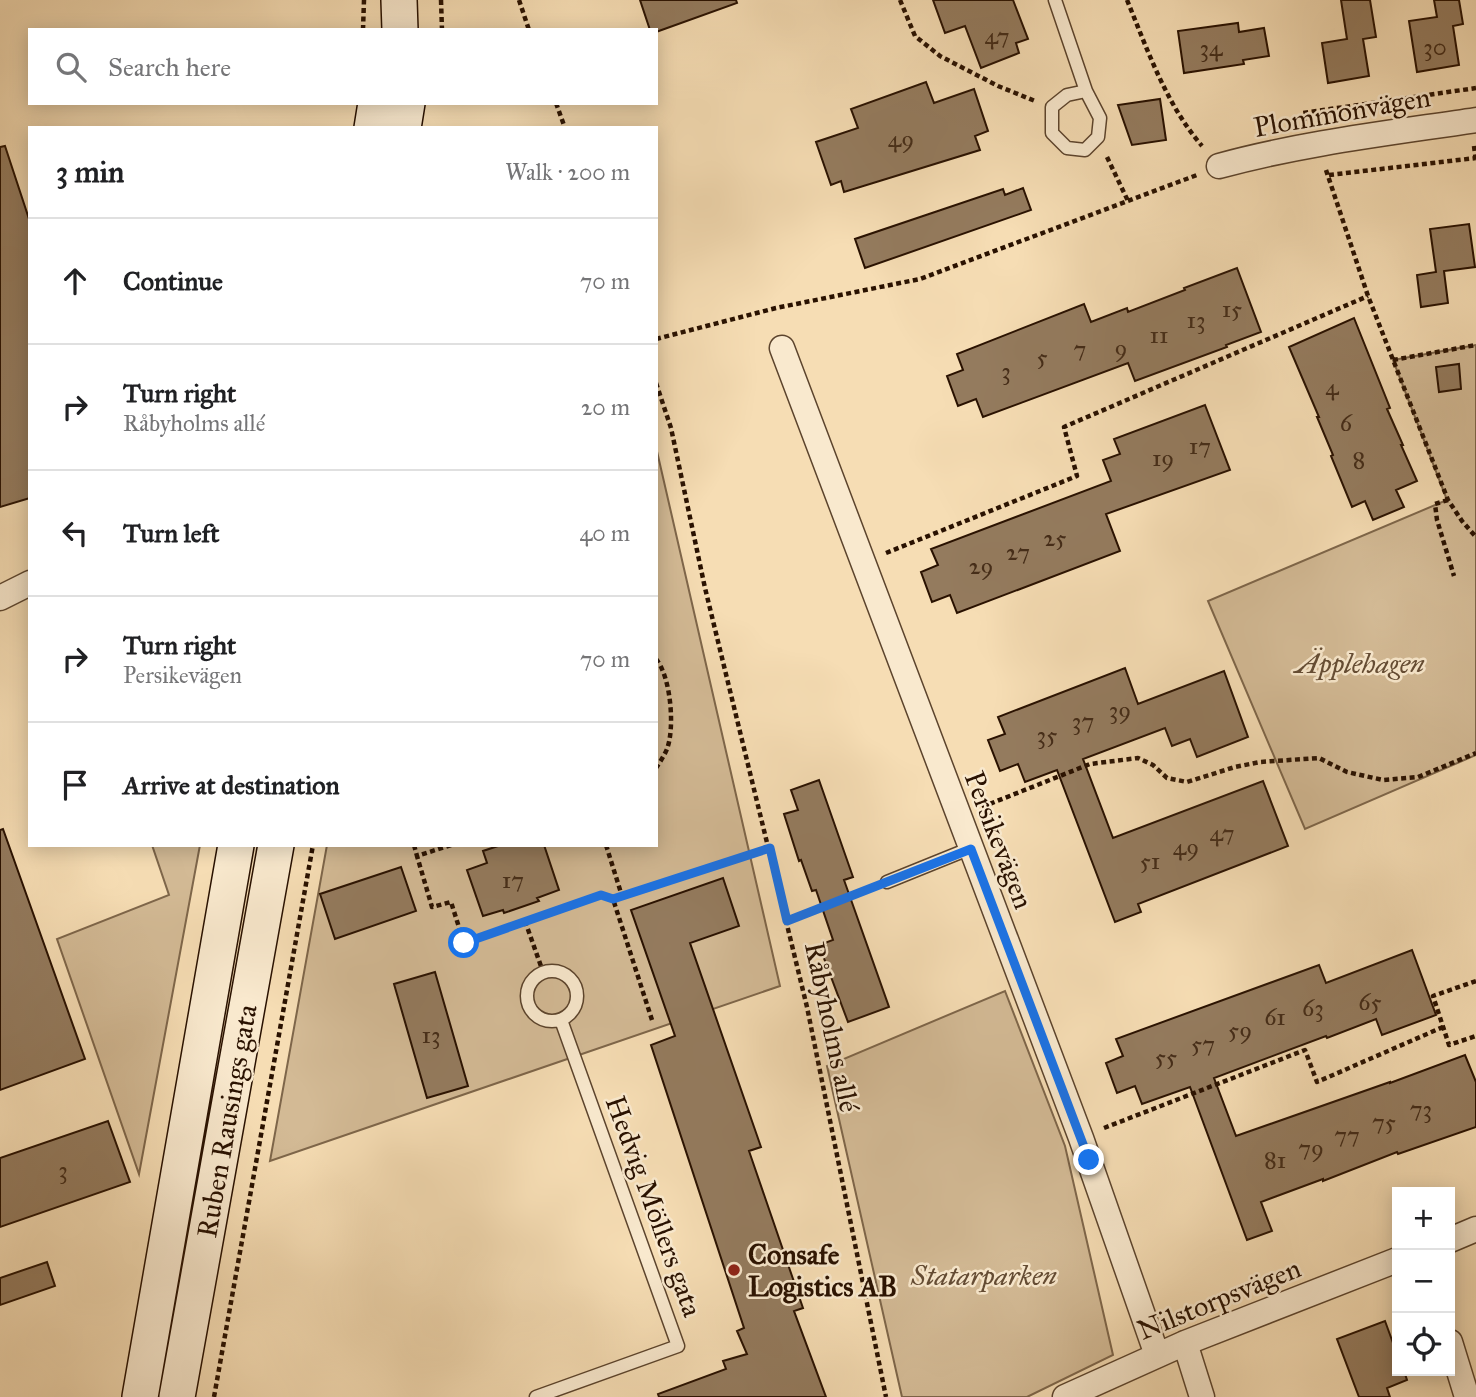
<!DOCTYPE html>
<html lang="en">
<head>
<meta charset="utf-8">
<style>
  :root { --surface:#fff; --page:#f2f2f2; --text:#202124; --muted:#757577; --line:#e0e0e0 }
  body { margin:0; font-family:"IM FELL Great Primer",serif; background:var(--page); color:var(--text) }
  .controls { position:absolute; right:21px; bottom:21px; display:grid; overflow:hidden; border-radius:0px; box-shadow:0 4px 18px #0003 }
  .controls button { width:63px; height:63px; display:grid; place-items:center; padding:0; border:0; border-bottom:2px solid var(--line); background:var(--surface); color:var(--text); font:35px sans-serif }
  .stop { position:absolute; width:21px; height:21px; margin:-16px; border:5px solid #1a73e8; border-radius:50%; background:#fff }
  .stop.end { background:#1a73e8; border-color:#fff; box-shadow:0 2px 7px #0008 }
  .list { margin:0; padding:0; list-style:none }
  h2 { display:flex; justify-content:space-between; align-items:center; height:91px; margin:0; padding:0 28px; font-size:30px }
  h2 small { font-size:23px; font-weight:400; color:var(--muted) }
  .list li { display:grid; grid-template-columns:46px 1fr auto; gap:21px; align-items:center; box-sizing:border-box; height:126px; padding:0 28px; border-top:2px solid var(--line) }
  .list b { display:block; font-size:26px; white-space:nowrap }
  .list p { margin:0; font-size:23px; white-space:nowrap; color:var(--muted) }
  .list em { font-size:23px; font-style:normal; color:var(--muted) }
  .icon { flex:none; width:38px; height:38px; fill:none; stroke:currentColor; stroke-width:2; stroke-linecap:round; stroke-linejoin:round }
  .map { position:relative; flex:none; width:1476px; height:1397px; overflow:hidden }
  .search { position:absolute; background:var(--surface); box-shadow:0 4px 18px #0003; left:28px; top:28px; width:630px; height:77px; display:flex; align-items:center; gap:18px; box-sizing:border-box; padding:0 24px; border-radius:0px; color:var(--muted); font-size:26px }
  .panel { position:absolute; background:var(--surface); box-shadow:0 4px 18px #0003; left:28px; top:126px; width:630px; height:721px; border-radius:0px }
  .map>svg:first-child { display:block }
  .green { fill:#d3ba95; stroke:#7e664a; stroke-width:2 }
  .building { fill:#947b5e; stroke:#291100; stroke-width:2 }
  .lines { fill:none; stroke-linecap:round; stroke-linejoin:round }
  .service-casing { stroke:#5c442d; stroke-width:15 }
  .minor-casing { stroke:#5c442d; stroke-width:27 }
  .secondary-casing { stroke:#291100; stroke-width:38 }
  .path { stroke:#291100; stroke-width:4.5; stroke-dasharray:5 3.5; stroke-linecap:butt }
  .service { stroke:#f9e9ce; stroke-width:12 }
  .minor { stroke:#f9e9ce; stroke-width:24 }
  .secondary { stroke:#f9e9ce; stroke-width:35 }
  .route { stroke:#1a73e8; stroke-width:9 }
  .poi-dot { fill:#8f2418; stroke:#f9e9ce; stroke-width:2.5 }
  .labels { text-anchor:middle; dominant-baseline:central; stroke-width:5; stroke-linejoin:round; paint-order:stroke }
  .number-label { font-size:24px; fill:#442c18 }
  .street-label { font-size:28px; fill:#291100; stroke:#f9e9ce }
  .park-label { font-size:28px; font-style:italic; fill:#644c34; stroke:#f9e9ce }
  .poi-label { font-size:28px; font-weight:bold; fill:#291100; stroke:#f9e9ce; text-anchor:start }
</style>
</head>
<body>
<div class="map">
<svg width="1476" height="1397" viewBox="0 0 1476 1397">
  <rect width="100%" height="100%" fill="#f6ddb4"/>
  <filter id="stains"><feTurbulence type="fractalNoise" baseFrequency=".00286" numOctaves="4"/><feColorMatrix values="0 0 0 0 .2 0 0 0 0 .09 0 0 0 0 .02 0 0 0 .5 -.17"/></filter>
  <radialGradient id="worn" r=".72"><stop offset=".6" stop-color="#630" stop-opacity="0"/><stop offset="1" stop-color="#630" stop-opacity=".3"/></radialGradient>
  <path class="green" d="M1476,345V755L1305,829L1208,601L1447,500L1393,360Z
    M656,447L780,986L270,1161L327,845H656Z
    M152,845H200L139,1174L57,939L169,895Z
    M1005,991L1065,1146L1113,1355L1027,1397H902L827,1066Z"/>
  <path class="building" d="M640,0H736L737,3L656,32V30H650Z
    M933,0H1013L1028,39L1016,43L1019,53L981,68L965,26L945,33Z
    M1341,0H1370L1376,37L1363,39L1369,76L1328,83L1322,43L1347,39Z
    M1434,0H1459L1463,24L1453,26L1459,65L1417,72L1409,21L1437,17Z
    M1238,23L1239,32L1264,28L1269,56L1243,60L1244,64L1184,73L1178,31Z
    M926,82L934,103L974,89L988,131L975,136L980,150L844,192L841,181L831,185L816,142L858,128L851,109Z
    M1160,99L1166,140L1132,145L1118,105Z
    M5,146L30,222V498L0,507V147Z
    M1023,188L1031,210L865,268L855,239L1003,189L1005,195Z
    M1469,224L1475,267L1444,271L1448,303L1421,307L1417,275L1436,272L1430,229Z
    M1237,268L1261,332L1226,345L1227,347L1135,381L1128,363L983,417L976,399L958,406L947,376L963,370L957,354L1084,304L1091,322L1127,308L1128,312L1185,290L1184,288Z
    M1354,318L1390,408L1387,409L1403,445H1401L1417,481L1396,490L1404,507L1373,520L1365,501L1352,507L1331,456L1333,455L1317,417H1319L1289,347Z
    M1459,364L1461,389L1439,392L1436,367Z
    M1205,405L1230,470L1106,514L1120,551L957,613L950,595L932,602L921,572L938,565L931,549L1111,481L1103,460L1120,454L1114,439Z
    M1125,668L1138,704L1224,671L1248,737L1197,757L1190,739L1172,746L1165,728L1083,759L1113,838L1263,781L1288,846L1138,904L1141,912L1115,922L1057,770L1025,782L1018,764L1000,771L988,740L1005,734L998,717Z
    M819,780L853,877L844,880L889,1007L848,1022L819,945L833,940L816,890L812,891L801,860L799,861L784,814L798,810L791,790Z
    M3,829L85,1059L0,1090V830Z
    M501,845H544L559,890L537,898L539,901L504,913L503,910L483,916L467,870L487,863L483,851Z
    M401,867L416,911L335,939L320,894Z
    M723,878L739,926L690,943L761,1147L749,1151L803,1308L794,1311L826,1397H659L658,1394L726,1369L723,1361L747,1354L737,1331L744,1328L651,1045L675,1036L631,910Z
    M1412,950L1436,1015L1382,1035L1376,1019L1327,1038L1326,1036L1214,1078L1236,1136L1390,1082V1083L1465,1055L1476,1082V1127L1398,1154L1397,1152L1323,1181V1179L1261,1202L1272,1231L1247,1240L1190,1087L1142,1104L1135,1086L1117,1093L1106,1063L1123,1056L1116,1039L1319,965L1326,983Z
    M435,972L468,1086L427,1098L394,984Z
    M108,1121L130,1182L0,1227V1158Z
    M47,1262L55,1286L0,1305V1278Z
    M1385,1321L1397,1354V1371H1404L1407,1380L1387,1388L1390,1397H1359L1337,1339Z"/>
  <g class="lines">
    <defs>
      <path id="service" d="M1055,0L1086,91L1100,118L1098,137L1085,150L1067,148L1052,133V107L1067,95L1086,91
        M887,882L971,848
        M527 996a25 25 0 1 1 50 0a25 25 0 1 1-50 0Z
        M536,1397L678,1346L561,1020"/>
      <path id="minor" d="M1219,166C1303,143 1390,133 1476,120
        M782,348L1081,1138L1157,1355
        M0,598L30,583
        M1450,1240L1476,1229
        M1450,1342L1467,1397
        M1185,1343L1202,1397
        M1065,1397L1185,1343L1397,1260"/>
      <path id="secondary" d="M399,0L400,30
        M372,128L376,103
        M403,128L407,103
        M140,1397L236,845
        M177,1397L276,845"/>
    </defs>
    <use href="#service" class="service-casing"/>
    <use href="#minor" class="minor-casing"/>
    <use href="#secondary" class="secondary-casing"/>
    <path class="path" d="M441,0L442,30
      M519,0L529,30
      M900,0L915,36L940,56L998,86L1035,101
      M1127,0C1148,51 1166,104 1202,146
      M363,30L364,0
      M556,103L565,128
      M1305,121L1303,113L1476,88
      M1474,146L1476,162
      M1107,157L1128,201
      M1326,170L1368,296L1448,500L1462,521L1476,537
      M1329,175L1476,158
      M656,339L776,308L920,279L1197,175
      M1393,360L1476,345
      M656,383L671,428L705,588L807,1007L886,1397
      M1448,500L1435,504L1437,520L1454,576
      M886,553L1077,476L1064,427L1368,296
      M656,659C671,677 675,728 667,749C664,756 660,762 656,768
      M982,807L1090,764L1138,758L1153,765L1167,778L1187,782L1235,767L1260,762L1319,758L1347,772L1383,780L1418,777L1476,753
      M414,845L417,856
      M451,845L417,856L432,907L451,902L464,943L601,895L613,899
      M606,845L622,896
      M525,921L543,972
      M787,921L868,889
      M1476,981L1433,996L1449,1045L1476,1036
      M652,1020L613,899L770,848
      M1104,1128L1305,1050L1317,1082L1443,1027
      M214,1397L313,845"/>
    <use href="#service" class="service"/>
    <use href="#minor" class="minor"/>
    <use href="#secondary" class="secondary"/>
  </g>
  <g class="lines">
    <path class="route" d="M464,943L601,895L613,899L770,848L787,921L971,849L1089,1160"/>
  </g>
  <circle class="poi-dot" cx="734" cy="1270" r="7"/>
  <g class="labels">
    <g class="number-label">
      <text x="997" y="36">47</text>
      <text x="1435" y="47">30</text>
      <text x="1211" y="48">34</text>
      <text x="901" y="139">49</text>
      <text x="1232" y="309">15</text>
      <text x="1196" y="320">13</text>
      <text x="1159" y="335">11</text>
      <text x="1121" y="348">9</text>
      <text x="1080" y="349">7</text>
      <text x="1042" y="357">5</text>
      <text x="1006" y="371">3</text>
      <text x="1332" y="387">4</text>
      <text x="1346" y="423">6</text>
      <text x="1200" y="446">17</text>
      <text x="1163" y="458">19</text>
      <text x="1359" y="460">8</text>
      <text x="1055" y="538">25</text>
      <text x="1018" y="552">27</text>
      <text x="981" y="566">29</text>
      <text x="1120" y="710">39</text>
      <text x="1083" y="721">37</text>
      <text x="1047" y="735">35</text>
      <text x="1222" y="833">47</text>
      <text x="1186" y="847">49</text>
      <text x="1150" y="861">51</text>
      <text x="513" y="880">17</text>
      <text x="1370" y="1002">65</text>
      <text x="1313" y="1008">63</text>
      <text x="1275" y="1017">61</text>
      <text x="1240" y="1030">59</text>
      <text x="431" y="1035">13</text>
      <text x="1203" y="1044">57</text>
      <text x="1166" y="1057">55</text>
      <text x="1421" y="1109">73</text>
      <text x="1384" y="1122">75</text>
      <text x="1347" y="1135">77</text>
      <text x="1311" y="1148">79</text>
      <text x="1275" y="1160">81</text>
      <text x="63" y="1170">3</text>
    </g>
    <g class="street-label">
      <text transform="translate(1342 112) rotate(-10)">Plommonvägen</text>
      <text transform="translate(999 840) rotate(69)">Persikevägen</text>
      <text transform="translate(832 1027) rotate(78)">Råbyholms allé</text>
      <text transform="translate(227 1121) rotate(-80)">Ruben Rausings gata</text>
      <text transform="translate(654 1206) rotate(70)">Hedvig Möllers gata</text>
      <text transform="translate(1219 1299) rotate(-22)">Nilstorpsvägen</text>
    </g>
    <g class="park-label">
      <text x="1360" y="663">Äpplehagen</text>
      <text x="984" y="1275">Statarparken</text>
    </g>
    <g class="poi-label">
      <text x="748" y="1254">Consafe<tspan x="748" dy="32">Logistics AB</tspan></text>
    </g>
  </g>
  <rect width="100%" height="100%" filter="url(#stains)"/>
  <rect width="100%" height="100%" fill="url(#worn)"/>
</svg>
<div class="controls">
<button>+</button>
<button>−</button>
<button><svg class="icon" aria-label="locate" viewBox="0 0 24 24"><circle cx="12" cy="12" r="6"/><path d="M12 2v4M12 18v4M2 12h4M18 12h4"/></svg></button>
</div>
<div class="stop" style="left:464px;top:943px"></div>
<div class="stop end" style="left:1089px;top:1160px"></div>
<div class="search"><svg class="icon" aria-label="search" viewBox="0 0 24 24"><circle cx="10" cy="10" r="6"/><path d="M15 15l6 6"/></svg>Search here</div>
<section class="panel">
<h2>3 min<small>Walk · 200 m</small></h2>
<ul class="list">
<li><svg class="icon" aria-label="ahead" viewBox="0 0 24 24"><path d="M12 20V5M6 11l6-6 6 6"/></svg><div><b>Continue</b></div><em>70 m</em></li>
<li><svg class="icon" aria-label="right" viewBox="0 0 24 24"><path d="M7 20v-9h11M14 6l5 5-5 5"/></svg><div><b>Turn right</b><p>Råbyholms allé</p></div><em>20 m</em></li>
<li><svg class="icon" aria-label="left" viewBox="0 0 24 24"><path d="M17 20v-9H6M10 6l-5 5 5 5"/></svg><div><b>Turn left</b></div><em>40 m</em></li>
<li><svg class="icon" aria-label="right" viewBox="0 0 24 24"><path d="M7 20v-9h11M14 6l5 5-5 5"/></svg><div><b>Turn right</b><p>Persikevägen</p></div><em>70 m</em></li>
<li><svg class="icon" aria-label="arrive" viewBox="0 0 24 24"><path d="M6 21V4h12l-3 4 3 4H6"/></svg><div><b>Arrive at destination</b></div></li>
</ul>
</section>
</div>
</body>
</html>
